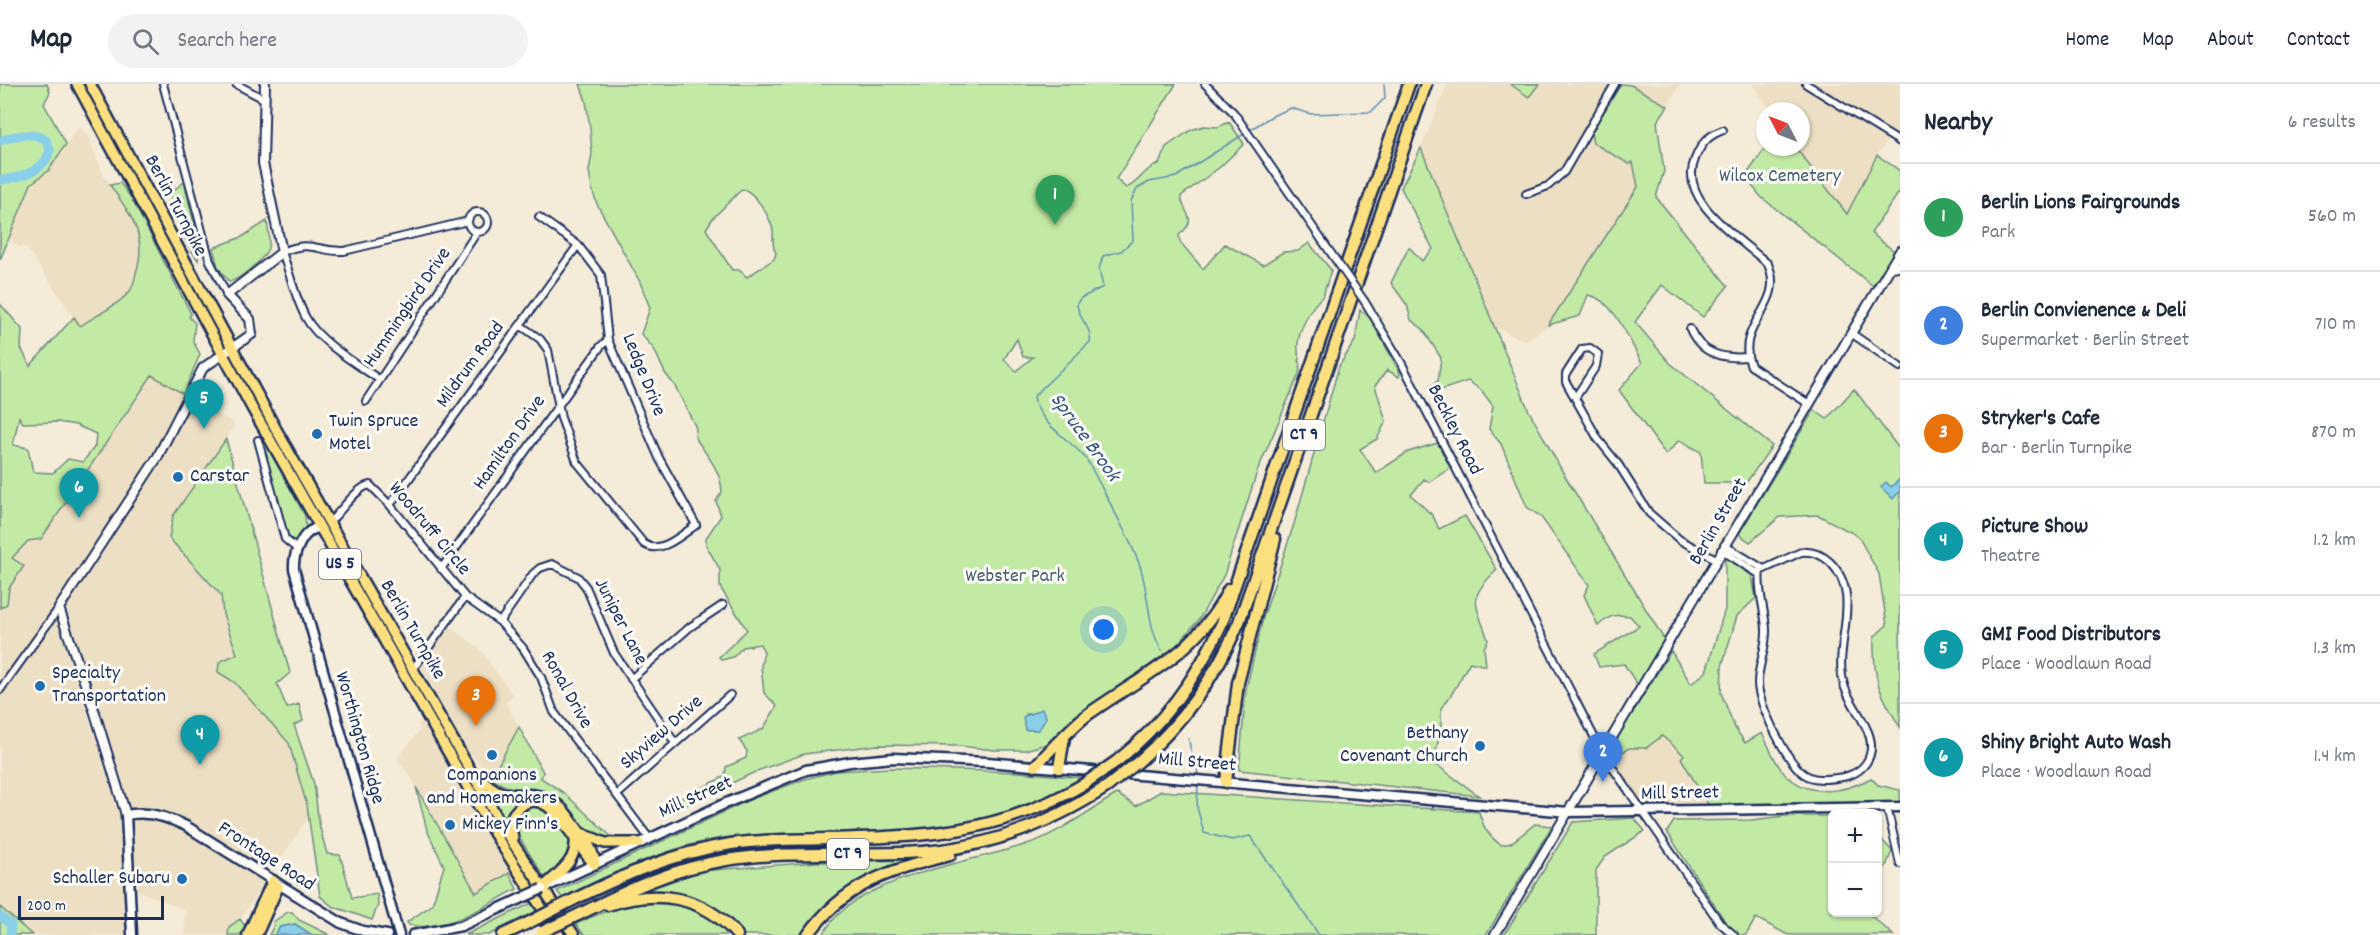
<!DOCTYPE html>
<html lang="en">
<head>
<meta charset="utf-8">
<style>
  :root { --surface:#fff; --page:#f2f2f3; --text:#1f2937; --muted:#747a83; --line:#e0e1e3; --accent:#1f6fb2 }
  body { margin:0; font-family:Dekko,sans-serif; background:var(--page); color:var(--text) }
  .controls { position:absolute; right:18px; bottom:18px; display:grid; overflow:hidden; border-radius:9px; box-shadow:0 2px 4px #0004 }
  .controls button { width:54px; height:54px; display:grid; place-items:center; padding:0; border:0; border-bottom:2px solid var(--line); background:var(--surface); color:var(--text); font:30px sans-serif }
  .compass { position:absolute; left:1756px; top:18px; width:54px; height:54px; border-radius:50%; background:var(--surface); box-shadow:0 2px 4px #0004; rotate:312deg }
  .scale { position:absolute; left:18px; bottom:15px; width:146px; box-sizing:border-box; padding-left:6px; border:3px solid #1b2f5e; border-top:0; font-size:16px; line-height:21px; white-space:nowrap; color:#1b2f5e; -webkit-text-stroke:4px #fdfcf7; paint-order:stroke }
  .you { position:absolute; left:1104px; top:546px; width:21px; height:21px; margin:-15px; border:4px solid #fff; border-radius:50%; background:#1a73e8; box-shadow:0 0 0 9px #1a73e833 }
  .badge { display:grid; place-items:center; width:39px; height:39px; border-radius:50%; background:var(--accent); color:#fff; font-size:20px; font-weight:700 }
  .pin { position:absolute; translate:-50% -50px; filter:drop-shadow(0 2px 3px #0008) }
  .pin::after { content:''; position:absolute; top:32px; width:21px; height:18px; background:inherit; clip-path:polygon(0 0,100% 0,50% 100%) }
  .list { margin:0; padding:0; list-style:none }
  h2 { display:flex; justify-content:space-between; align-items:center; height:78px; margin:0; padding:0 24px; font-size:26px }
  h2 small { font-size:20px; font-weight:400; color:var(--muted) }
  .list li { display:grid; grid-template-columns:39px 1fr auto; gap:18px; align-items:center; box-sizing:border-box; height:108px; padding:0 24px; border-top:2px solid var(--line) }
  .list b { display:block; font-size:22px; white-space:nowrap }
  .list p { margin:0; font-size:20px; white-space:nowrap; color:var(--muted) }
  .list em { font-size:20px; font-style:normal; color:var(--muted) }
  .icon { flex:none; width:33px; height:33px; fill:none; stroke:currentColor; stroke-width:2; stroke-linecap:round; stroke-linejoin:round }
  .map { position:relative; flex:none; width:1900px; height:851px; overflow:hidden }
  header { display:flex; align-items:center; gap:36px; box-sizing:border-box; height:84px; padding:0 30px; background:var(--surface); border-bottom:2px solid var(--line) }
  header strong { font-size:28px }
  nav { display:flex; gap:33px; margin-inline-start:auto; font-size:21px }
  .search { width:420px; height:54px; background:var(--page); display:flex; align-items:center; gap:15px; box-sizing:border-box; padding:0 21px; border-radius:33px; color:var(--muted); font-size:22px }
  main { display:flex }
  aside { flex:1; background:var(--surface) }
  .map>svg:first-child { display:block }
  .built { fill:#eddfc4 }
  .green { fill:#c3eaa5; stroke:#6f8c82; stroke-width:1.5; fill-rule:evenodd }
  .water { fill:#89cfea; stroke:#5d8fb2; stroke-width:1.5 }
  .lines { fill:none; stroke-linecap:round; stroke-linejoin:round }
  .stream { stroke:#5d8fb2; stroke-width:1.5 }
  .river { stroke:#89cfea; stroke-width:9 }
  .minor-casing { stroke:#1b2f5e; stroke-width:10 }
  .tertiary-casing { stroke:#1b2f5e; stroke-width:12 }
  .secondary-casing { stroke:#1b2f5e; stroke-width:13 }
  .trunk-casing { stroke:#1b2f5e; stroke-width:14 }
  .motorway-casing { stroke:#1b2f5e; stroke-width:15 }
  .minor { stroke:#fdfcf7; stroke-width:6 }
  .tertiary { stroke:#fdfcf7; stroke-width:8 }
  .secondary { stroke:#fdfcf7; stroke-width:8 }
  .trunk { stroke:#fce080; stroke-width:9 }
  .motorway { stroke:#fce080; stroke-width:10 }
  .minor-bridge-casing { stroke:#1b2f5e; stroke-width:10; stroke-linecap:butt }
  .secondary-bridge-casing { stroke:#1b2f5e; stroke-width:13; stroke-linecap:butt }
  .motorway-bridge-casing { stroke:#1b2f5e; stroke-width:15; stroke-linecap:butt }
  .minor-bridge { stroke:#fdfcf7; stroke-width:6 }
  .secondary-bridge { stroke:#fdfcf7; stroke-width:8 }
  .motorway-bridge { stroke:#fce080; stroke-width:10 }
  .poi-dot { fill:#1f6fb2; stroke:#fdfcf7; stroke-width:2 }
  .labels { text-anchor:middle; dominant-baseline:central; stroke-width:6; stroke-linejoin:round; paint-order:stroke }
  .shield { fill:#fdfcf7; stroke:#5f6c8c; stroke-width:1.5 }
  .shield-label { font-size:18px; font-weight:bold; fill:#1b2f5e }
  .park-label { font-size:20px; fill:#455e70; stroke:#fdfcf7 }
  .street-label { font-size:20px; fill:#1b2f5e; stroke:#fdfcf7 }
  .poi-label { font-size:20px; fill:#1b2f5e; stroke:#fdfcf7; text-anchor:start }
  .water-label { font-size:21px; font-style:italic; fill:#365781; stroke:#fdfcf7 }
</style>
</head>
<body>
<header>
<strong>Map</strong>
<div class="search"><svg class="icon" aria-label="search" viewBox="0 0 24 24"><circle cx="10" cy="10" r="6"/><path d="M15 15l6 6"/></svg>Search here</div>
<nav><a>Home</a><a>Map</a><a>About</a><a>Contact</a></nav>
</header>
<main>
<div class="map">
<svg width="1900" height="851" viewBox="0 0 1900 851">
  <rect width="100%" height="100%" fill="#f4ebd9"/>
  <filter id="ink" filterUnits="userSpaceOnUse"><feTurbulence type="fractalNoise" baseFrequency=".0167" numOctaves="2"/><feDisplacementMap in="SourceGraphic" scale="12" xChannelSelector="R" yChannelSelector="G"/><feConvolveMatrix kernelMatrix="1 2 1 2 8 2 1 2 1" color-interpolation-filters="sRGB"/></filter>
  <g filter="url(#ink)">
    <path class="built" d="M1447,0H1510L1528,13L1539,0H1681L1633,78L1638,103L1548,241L1526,257L1494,243L1421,64Z
      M1752,0H1900V50L1889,55L1874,75L1847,131L1795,63H1801V27H1771Z
      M79,42L88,53L104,92L129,128L140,154L142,170L131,205L112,222L80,242L26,163H19L10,155L31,100L49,86Z
      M152,291L235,340L173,432L169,453L221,511L223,530L238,571L219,578L222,589L260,625L289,659L309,733L242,833L229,843L228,851H185V826L137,806L129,720L66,523L59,543L118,723L128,851H32L0,823V524L7,520L9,504L24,482L12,474L28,456L41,455Z
      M441,536L479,564L513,611L506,619L519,643L491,694L463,661L415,570Z
      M418,639L426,640L513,787L476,809L409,690L397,675L419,647Z
      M1662,651L1685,672L1681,674L1709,722L1652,723L1641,720L1612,675L1629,664H1646Z"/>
    <path class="green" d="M0,0H47L50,8L44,20L66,60L49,86L31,100L0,176Z
      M580,0H1176L1116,95L1126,104C1140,99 1144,84 1159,80L1166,63L1191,46L1204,42L1218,43L1229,38L1244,60L1220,83L1181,112C1183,131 1200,134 1179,151L1180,158L1203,185L1225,160L1263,181L1283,168L1298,167L1309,159L1331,186L1323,212C1311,222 1296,249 1298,267C1299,276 1301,281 1299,290L1257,388L1224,491L1200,534L1173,566L1098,616L1047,660L1025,666H995L959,662L878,661L804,670L757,687L672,728L669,727L667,717L685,713L725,692L726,683L746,674L747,667L739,656L763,645L777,622L764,609L761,582L764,568L760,560L743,563L733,573L722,576L719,573L747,546L720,503V486L706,461V454L721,432L716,417L722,408C721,386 707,372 695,353L696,344L675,302L665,289L654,265L641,250L650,224L640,198L597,120L592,105L589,87L592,70L590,44L586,17ZM742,105C755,107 770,133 773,146C774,155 771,161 776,169L774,175L747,193L739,186H732L706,145L713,134ZM1017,255L1023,273H1033L1016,287L1004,275ZM1033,629L1046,633L1038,646L1026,630Z
      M1510,0H1539L1529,13Z
      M1621,0L1631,1L1668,22L1657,38L1664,87L1656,113L1728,202L1703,233L1662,201L1635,238L1670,279L1772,362L1746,399H1704L1701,368L1679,356L1666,371L1619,306L1642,279C1630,258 1614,215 1588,211L1580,232L1548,241L1638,103L1633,78L1629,80L1593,59L1591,49Z
      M1766,63H1795L1847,130L1877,71L1900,87V107L1871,149L1895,168L1873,202L1761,113L1745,93Z
      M1421,64L1529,327L1565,392L1664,555L1638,602L1624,580L1599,583L1594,570L1639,542L1630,532C1615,530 1610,531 1598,542L1584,511L1589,501L1541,433L1527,423L1501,360L1489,345L1493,322L1481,306L1468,297L1441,306L1430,302L1438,297L1441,274L1423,245L1411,236L1407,221L1391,199L1409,163L1422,177L1433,165L1401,104Z
      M184,98L200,164L198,176C182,154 176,135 170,109Z
      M120,99L132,115L191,230L189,233L195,239L193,257L200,270L183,310L152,291L41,455L28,457L12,474L24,482L9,504L7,520L0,524V220L22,245L21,264L30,282L74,233L80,242C97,231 117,222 130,207C133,202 135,195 136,189C148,152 131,131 110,101ZM19,333L23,339L58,338L76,341L96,350L95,362L83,378L68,375L53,389L33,388L28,364L13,361Z
      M267,137C271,164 271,168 249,186C243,191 237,196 229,198L218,183L213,164L242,153Z
      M1360,226L1370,234L1400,289L1399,293L1387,286L1375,302L1386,337L1377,355L1360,365L1376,389L1408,368L1438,359L1450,384L1429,398L1424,395L1411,411L1433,432L1439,445L1465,432L1497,486C1466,514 1476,519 1488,556L1484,564L1486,582L1470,578C1459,595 1455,609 1441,624V642L1434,679L1479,712L1239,686L1246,605L1263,534L1294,440L1339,282L1355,257Z
      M1854,305L1900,366V643C1878,607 1873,595 1874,553L1887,541L1879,490L1858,452L1818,431L1780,433L1750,458L1739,450L1814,326L1827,335Z
      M226,355L290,589L277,600L287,624L299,620L303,637L294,641L314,700L319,740L327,770L340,771L352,814L377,810L378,821L372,836L332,822L320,812L307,722L289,659L234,598L218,588L219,578L237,570L223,530L221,511L169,454L173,432Z
      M263,355L305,432L306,443L297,456H292L287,451L260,357Z
      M1725,474L1752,492L1756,514L1737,532L1722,582L1721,609L1735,644L1745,659L1762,649C1769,662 1777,684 1788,693C1813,714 1846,708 1871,694L1878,701L1900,706V718L1709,722L1681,674L1684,671L1662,652L1646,664H1629L1612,675L1608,668L1671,567L1691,600L1706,588L1725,525Z
      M519,643L543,688L541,694L564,709L614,755C608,754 601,753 595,751C576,742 569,719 550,710C530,700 517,712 491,694Z
      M891,684L1019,688L1083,694C986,751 909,747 801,750C770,751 736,750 706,757C655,768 609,792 563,815L557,807L749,716L805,695L836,687Z
      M416,703L476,809L509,789L517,805C485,821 447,849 409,841L407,838L432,821L444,782L427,746Z
      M487,705L508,715H525L505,738Z
      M1161,707L1479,728C1483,743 1488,752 1501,761L1511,759L1535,740L1552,742L1486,851H823C852,791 976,779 1033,758C1062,747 1091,725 1117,710L1136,722Z
      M530,723C550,722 576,746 572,767C569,779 554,787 544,793L515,747L516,734Z
      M1786,732H1832V828L1868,829L1893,851H1788L1756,834L1746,851H1739L1726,839L1667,748L1674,737L1751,736Z
      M1634,734L1645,747L1605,773L1596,786V851H1504L1573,738Z
      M1882,756L1892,767L1886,782L1878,789V764Z
      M919,776C871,787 830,808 803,851H742L723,831L637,809L701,787L817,778Z
      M667,816L709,831L732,851H584L576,840C606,826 634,817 667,816Z
      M532,819L537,828L489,851H465Z
      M0,823L32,851H0Z
      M288,828H292L299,836L330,851H312L295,840L280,843L275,851H269L274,841L273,838Z
      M240,835L245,842L243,851H228L229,843Z"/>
    <path class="water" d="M1900,395V407L1893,415L1881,403L1886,398L1891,403Z
      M1042,625L1046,633L1039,646H1025L1023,633Z
      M295,840L312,851H275L280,843Z"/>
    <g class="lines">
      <path class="stream" d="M1248,47L1272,32L1291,24L1311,30L1371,28L1385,14L1384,0
        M1162,567C1147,543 1149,509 1140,482C1127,447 1108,417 1091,383C1078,357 1038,344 1034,312L1090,258C1093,244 1077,234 1077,219L1081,214L1103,203L1099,185L1103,172L1121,167L1133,156L1131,117L1137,105L1149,98L1176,93L1244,50
        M1189,655C1189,670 1199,679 1198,694
        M1198,699L1197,723L1204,749L1232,756L1250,752L1319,851"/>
      <path class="river" d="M0,57C15,51 32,47 46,56L50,66C45,88 19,94 0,96
        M0,832L11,841L10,851"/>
      <defs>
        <path id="minor" d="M163,0L210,177L227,211
          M236,0L264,15
          M1205,0L1234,29L1335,175
          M1806,0L1900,58
          M1723,46C1707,52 1701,60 1695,75C1677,117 1741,155 1768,180C1787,222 1733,240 1751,282L1809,320
          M1526,110L1548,102L1564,88L1615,0
          M468 138a10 10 0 1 1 20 0a10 10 0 1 1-20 0Z
          M1365,218L1401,278L1603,670L1720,839L1734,851
          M520,241L540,255L548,266L561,334L577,378L644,460C661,471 681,451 696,441L659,374L608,256L601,191L578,161L539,133
          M1690,245C1701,270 1722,275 1747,273
          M1851,249L1900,283
          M380,296C358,281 318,257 306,234C295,214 290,189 282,168C313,155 315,168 344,167L468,137
          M1575,314L1596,282L1598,270L1590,264L1582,265L1566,290V298L1598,355L1618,380L1649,429L1680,456L1716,475
          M366,317L477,148
          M258,356L285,455L297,465
          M390,421L578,161
          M330,438C340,428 358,402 370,401L390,421L465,513L500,538L523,564L541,593L554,628L649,754
          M1724,461L1762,484
          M1721,466L1759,490
          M1801,468C1812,467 1821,470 1830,478C1866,514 1830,563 1845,604C1853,627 1883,654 1866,679C1857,692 1842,694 1826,695C1818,695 1811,695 1804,690C1787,678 1758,620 1758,599C1758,581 1767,563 1766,545C1765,526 1757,505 1760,487Z
          M441,485L601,262L608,256
          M500,538L533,490L540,484L552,480L578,493L586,503L614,569L675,659
          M413,585L465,513
          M631,595L690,543L723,521
          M0,606L59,524
          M617,711L730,611
          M1887,723L1900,780"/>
        <path id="tertiary" d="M1891,182L1900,183
          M126,731L95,629L59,524L157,374L203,284L252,250L250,235L227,211L282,168L263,79L265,0
          M1495,851L1900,167"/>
        <path id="secondary" d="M320,444C303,444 293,470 294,485L399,851
          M546,803L724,720L806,686L850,678L893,674L987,678L1569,728L1900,723
          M132,851L126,731C147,726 168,733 186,742L341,839L363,847L387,851
          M413,851L461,842L520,815"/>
        <path id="trunk" d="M77,0L252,324L494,749L559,851
          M90,0L277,347L505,747L574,851
          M478,691C508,725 522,701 550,716C563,722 571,736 579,747C586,756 594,767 595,780
          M581,749L605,759H639
          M513,755C512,745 508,736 515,728C548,689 576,767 595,780
          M542,805C556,790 577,779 575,756"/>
        <path id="motorway" d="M1117,677C1163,640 1198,592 1222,539L1409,0
          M1138,678C1183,639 1216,592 1239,538L1426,0
          M1035,682C1052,665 1068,646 1087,631C1143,591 1197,570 1229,505
          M1059,684L1064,653
          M1226,698L1238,599L1275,455
          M569,818C621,792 673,769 731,760C762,755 794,756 826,755C921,753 1000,750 1084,700
          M608,821C656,805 703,811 737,851
          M578,831C626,807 673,784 726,776C791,766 857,772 922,768C989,763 1052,739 1108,702
          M248,851L273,797
          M256,851L278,802
          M503,851L534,836
          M808,851C844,800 892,785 950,771"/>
      </defs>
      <use href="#minor" class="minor-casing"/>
      <use href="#tertiary" class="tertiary-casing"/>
      <use href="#secondary" class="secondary-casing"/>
      <use href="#trunk" class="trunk-casing"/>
      <use href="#motorway" class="motorway-casing"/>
      <use href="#minor" class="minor"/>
      <use href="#tertiary" class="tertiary"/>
      <use href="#secondary" class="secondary"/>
      <use href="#trunk" class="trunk"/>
      <use href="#motorway" class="motorway"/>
      <defs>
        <path id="minor-bridge" d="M1335,175L1365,218"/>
        <path id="secondary-bridge" d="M520,815L542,805"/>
        <path id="motorway-bridge" d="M1084,700L1117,677
          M1108,702L1138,678
          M534,836L569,818
          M542,848L578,831"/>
      </defs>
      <use href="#minor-bridge" class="minor-bridge-casing"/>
      <use href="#secondary-bridge" class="secondary-bridge-casing"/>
      <use href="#motorway-bridge" class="motorway-bridge-casing"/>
      <use href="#minor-bridge" class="minor-bridge"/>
      <use href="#secondary-bridge" class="secondary-bridge"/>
      <use href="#motorway-bridge" class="motorway-bridge"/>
    </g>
  </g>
  <g class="poi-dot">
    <circle cx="317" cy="350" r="6"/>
    <circle cx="178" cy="393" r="6"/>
    <circle cx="40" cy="602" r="6"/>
    <circle cx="1480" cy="662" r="6"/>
    <circle cx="492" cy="671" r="6"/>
    <circle cx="450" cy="741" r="6"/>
    <circle cx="182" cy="795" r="6"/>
  </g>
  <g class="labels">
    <g class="shield">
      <rect x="1283" y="336" width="42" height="30" rx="4.5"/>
      <rect x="319" y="465" width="42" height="30" rx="4.5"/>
      <rect x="827" y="755" width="42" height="30" rx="4.5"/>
    </g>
    <g class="shield-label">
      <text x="1304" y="351">CT 9</text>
      <text x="340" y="480">US 5</text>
      <text x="848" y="770">CT 9</text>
    </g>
    <g class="park-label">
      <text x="1780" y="93">Wilcox Cemetery</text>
      <text x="1015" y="493">Webster Park</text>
    </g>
    <g class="street-label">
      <text transform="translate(175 122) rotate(62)">Berlin Turnpike</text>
      <text transform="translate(408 224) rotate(-56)">Hummingbird Drive</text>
      <text transform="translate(471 281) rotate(-54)">Mildrum Road</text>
      <text transform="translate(643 291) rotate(68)">Ledge Drive</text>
      <text transform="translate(1454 346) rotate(63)">Beckley Road</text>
      <text transform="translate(510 359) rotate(-55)">Hamilton Drive</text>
      <text transform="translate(1719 438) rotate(-60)">Berlin Street</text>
      <text transform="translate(429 445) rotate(50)">Woodruff Circle</text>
      <text transform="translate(620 538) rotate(63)">Juniper Lane</text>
      <text transform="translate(412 546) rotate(60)">Berlin Turnpike</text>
      <text transform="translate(566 606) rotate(61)">Ronal Drive</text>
      <text transform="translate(662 649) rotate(-41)">Skyview Drive</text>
      <text transform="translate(359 654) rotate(74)">Worthington Ridge</text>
      <text transform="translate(1197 679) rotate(5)">Mill Street</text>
      <text transform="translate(1680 710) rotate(-1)">Mill Street</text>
      <text transform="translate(696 714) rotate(-24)">Mill Street</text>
      <text transform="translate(266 773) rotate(33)">Frontage Road</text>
    </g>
    <g class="poi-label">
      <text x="329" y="338">Twin Spruce<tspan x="329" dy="23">Motel</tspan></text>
      <text x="190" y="393">Carstar</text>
      <text x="52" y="590">Specialty<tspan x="52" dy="23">Transportation</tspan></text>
      <text x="1468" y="650" text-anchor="end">Bethany<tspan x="1468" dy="23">Covenant Church</tspan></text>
      <text x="492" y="692" text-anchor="middle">Companions<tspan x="492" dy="23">and Homemakers</tspan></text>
      <text x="462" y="741">Mickey Finn's</text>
      <text x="170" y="795" text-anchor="end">Schaller Subaru</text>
    </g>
    <g class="water-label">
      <text transform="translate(1084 354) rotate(54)">Spruce Brook</text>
    </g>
  </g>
</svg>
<div class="controls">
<button>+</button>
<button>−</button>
</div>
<svg class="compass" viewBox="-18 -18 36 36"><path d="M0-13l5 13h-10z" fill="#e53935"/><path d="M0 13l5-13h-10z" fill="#747a83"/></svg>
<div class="scale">200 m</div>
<div class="you"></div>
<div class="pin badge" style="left:1055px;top:141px;background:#2e9e5b">1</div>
<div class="pin badge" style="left:1603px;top:698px;background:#3f7fe0">2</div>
<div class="pin badge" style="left:476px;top:642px;background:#e8710a">3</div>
<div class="pin badge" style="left:200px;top:681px;background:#0f9aa8">4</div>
<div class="pin badge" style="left:204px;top:345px;background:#0f9aa8">5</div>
<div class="pin badge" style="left:79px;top:434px;background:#0f9aa8">6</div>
</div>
<aside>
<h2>Nearby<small>6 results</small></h2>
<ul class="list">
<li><span class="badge" style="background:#2e9e5b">1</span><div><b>Berlin Lions Fairgrounds</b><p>Park</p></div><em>560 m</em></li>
<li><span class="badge" style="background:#3f7fe0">2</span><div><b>Berlin Convienence &amp; Deli</b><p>Supermarket · Berlin Street</p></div><em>710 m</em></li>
<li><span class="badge" style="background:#e8710a">3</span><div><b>Stryker's Cafe</b><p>Bar · Berlin Turnpike</p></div><em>870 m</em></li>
<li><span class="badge" style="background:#0f9aa8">4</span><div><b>Picture Show</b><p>Theatre</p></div><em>1.2 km</em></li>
<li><span class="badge" style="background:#0f9aa8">5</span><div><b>GMI Food Distributors</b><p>Place · Woodlawn Road</p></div><em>1.3 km</em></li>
<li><span class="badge" style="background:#0f9aa8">6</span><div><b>Shiny Bright Auto Wash</b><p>Place · Woodlawn Road</p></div><em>1.4 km</em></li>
</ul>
</aside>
</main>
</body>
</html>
